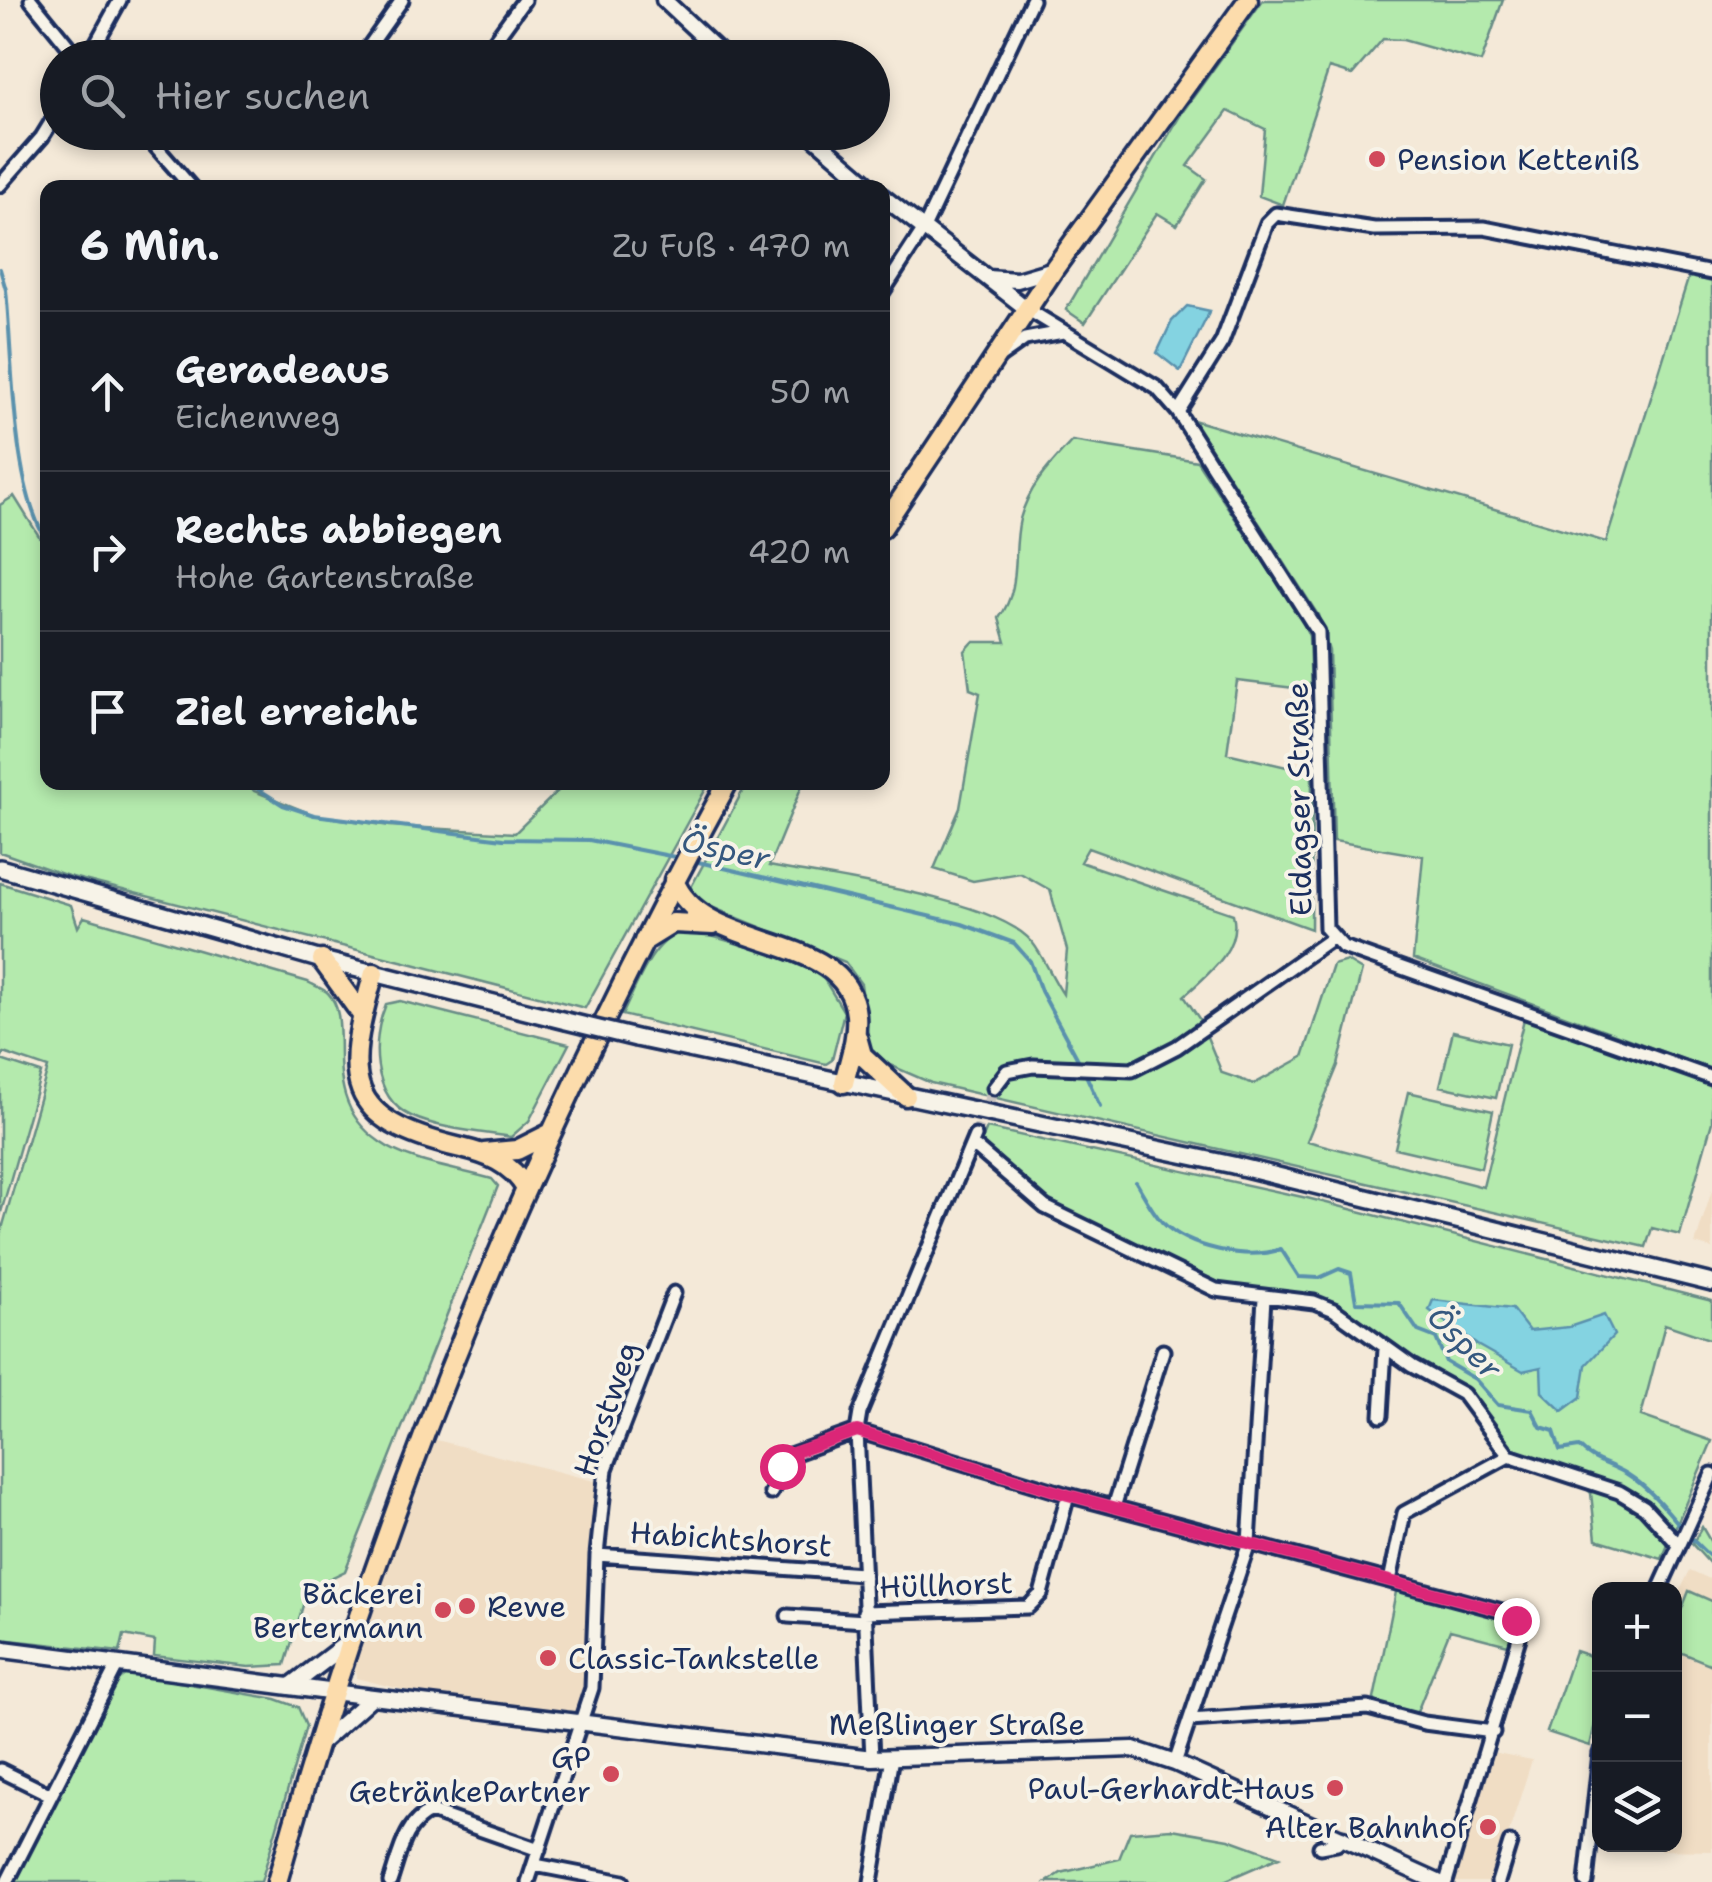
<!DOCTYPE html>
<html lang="de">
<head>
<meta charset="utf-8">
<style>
  :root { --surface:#171b24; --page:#242831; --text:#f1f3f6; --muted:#9ea1a6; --line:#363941 }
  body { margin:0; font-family:"Shantell Sans",sans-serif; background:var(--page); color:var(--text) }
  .controls { position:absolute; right:30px; bottom:30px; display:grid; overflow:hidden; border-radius:20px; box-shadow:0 5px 15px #0003 }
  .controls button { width:90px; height:90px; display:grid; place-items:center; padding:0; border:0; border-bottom:2px solid var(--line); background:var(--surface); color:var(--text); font:50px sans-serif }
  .stop { position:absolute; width:30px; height:30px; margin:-22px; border:8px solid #db2777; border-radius:50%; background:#fff }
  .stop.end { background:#db2777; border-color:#fff; box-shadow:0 2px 10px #0008 }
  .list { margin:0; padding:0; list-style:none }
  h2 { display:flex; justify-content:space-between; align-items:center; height:130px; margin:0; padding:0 40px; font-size:42px }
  h2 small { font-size:32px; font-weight:400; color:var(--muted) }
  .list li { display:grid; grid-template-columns:65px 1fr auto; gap:30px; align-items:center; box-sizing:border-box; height:160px; padding:0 40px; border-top:2px solid var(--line) }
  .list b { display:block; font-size:38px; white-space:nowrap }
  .list p { margin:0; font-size:32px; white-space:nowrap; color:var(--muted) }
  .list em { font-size:32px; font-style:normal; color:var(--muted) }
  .icon { flex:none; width:55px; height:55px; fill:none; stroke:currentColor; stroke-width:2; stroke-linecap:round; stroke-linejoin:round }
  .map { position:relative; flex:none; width:1712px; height:1882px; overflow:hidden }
  .search { position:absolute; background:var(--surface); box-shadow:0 5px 15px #0003; left:40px; top:40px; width:850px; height:110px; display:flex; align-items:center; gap:25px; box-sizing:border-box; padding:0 35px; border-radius:55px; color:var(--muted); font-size:38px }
  .panel { position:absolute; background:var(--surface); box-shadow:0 5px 15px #0003; left:40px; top:180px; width:850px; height:610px; border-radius:20px }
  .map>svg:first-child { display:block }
  .built { fill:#f0ddc4 }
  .green { fill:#b4eaad; stroke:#688c86; stroke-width:2.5 }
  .water { fill:#84d3e1; stroke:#5a91ad; stroke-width:2.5 }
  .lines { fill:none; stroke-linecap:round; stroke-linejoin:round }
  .stream { stroke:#5a91ad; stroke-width:4 }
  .minor-tunnel { stroke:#c9c4c0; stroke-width:11; stroke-dasharray:11 5.5; stroke-linecap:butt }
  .minor-casing { stroke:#1b2f5e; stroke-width:19 }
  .tertiary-casing { stroke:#1b2f5e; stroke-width:21 }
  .secondary-casing { stroke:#1b2f5e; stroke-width:22 }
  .primary-casing { stroke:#1b2f5e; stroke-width:25 }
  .minor { stroke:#f7f3e8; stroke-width:11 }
  .tertiary { stroke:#f7f3e8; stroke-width:14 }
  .secondary { stroke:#f7f3e8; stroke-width:15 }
  .primary { stroke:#fcdcac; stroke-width:18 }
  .secondary-bridge-casing { stroke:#1b2f5e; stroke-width:22; stroke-linecap:butt }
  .secondary-bridge { stroke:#f7f3e8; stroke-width:15 }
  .route { stroke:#db2777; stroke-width:12 }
  .poi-dot { fill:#d1495b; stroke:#f7f3e8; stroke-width:4 }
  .labels { text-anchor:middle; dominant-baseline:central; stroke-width:8; stroke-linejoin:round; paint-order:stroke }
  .poi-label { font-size:30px; fill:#1b2f5e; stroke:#f7f3e8; text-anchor:end }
  .street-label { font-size:30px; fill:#1b2f5e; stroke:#f7f3e8 }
  .water-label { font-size:32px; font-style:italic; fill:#35587f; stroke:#f7f3e8 }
</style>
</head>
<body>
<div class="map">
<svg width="1712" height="1882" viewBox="0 0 1712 1882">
  <rect width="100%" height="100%" fill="#f4e9d8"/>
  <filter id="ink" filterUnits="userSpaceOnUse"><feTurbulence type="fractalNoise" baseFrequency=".01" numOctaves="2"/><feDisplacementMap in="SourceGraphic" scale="20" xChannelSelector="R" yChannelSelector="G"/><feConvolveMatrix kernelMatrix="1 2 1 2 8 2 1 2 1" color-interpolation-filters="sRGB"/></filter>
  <g filter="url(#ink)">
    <path class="built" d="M1712,1190V1249L1695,1244Z
      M433,1439L598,1482L588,1694L577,1715L441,1699L356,1678L355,1664Z
      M1690,1570L1712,1580V1851L1660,1850V1845L1674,1844L1675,1601Z
      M1492,1752L1532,1760L1494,1879L1499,1882H1453Z"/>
    <path class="green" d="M1263,0H1503L1481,62L1403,40L1383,39L1352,75L1329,68L1283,205L1259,196L1265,129L1228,111L1188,166L1206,179L1177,225L1157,213L1085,323L1066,310L1181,114Z
      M1689,276L1712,282V1070L1413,959L1423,856L1334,841L1329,651L1318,615L1193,420L1606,542Z
      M1072,441L1197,461L1301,618L1309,636L1311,690L1237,681L1227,753L1312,773L1311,929L1088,848L1080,862L1233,914C1242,949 1207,975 1184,996L1200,1020L1222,1073L1254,1084L1303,1057L1333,965L1347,961L1362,970L1338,1065L1307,1141L1483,1187L1524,1019L1712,1086V1122L1680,1235L1652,1228L1646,1247L931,1083L876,1059L869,1046L861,984L845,962L704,904L689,891L747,783H803L769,866C829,878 996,898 1032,942C1044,957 1052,978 1063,994L1067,950L1050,890L1020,873L973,881L934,869L960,808L980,693L970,689L965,651L973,642H1006L999,618C1022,588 1012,553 1020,519C1029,486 1049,466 1072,441Z
      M14,496L47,549L48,782L248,783L254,791L314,815L390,826L515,833L566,783H709L585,1008L68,876L0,852V505Z
      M0,883L71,905L78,927L84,917L308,982C313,985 324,989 328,993C357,1023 314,1097 380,1142C409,1163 458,1169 492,1179L498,1186L345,1571L308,1589L285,1665L249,1667L154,1656L155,1641L124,1635L120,1652L0,1639V1236L48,1068L4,1053L1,1060L41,1073L0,1216Z
      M687,929L770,953L821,974L844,1012L832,1060L826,1064L622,1015C638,984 650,940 687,929Z
      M400,1001L569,1044L529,1121L511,1137C480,1132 439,1129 411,1116C371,1097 371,1039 386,1004Z
      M1453,1031L1508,1044L1496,1098L1440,1086Z
      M1408,1092L1493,1111L1481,1168L1395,1148Z
      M987,1128L1307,1198L1712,1301V1340L1665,1324L1641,1416L1712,1441L1662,1559L1596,1539L1591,1493L1568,1471L1516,1451L1498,1437L1463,1385L1420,1363L1352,1316L1314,1298L1224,1285L1046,1202L981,1142Z
      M1702,1527L1712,1544V1566L1692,1544Z
      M1397,1587L1509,1618L1514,1627L1508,1645L1450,1630L1415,1717L1379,1707L1374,1699Z
      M1689,1591L1712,1601V1665L1675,1650V1626Z
      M1575,1651L1599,1659V1706L1590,1746L1547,1732Z
      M127,1673L276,1699L298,1707L306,1726L261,1882H12L116,1682Z
      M1172,1829L1229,1839L1279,1857L1222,1882H1047L1061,1873L1119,1859L1130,1832Z"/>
    <path class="water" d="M1187,306L1210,311L1180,371L1157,353L1172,321Z
      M1433,1300L1512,1309L1529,1331L1569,1327L1604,1315L1614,1335L1586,1365L1581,1397L1562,1411L1542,1392L1541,1367L1523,1371L1477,1345L1429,1310Z"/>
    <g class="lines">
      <path class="stream" d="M0,269L6,290C13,358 11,488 48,543
        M247,782L283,805L314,815L503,839L589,840L680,858
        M694,861L962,924L1014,943L1030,961L1041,991L1081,1065
        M1085,1073L1100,1106
        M1136,1182C1144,1195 1151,1210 1162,1222C1188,1248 1248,1261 1281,1249L1299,1277L1319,1278L1339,1269L1351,1273L1356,1302L1399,1303L1418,1331L1436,1338L1446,1362L1475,1379L1498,1405L1532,1410L1541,1427L1554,1431L1560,1450L1579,1447C1592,1461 1611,1464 1627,1474C1662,1496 1681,1533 1712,1558"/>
      <path class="minor-tunnel" d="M975,1136L994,1088"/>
      <defs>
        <path id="minor" d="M31,0L78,58
          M88,58L120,0
          M361,58L402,0
          M482,58L524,0
          M143,132L192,188
          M416,132L423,138L427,132
          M0,185L42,137L58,111
          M882,293L923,230L1032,0
          M1027,309L1157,388L1178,412L1318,632L1326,928L1343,947L1712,1078
          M998,358L1025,339L1063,332
          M1178,412L1222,342L1267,223L1276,214L1374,229L1484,228L1712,273
          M994,1088L1007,1071L1033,1066L1132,1070L1177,1047L1332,938
          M973,1145L1045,1207L1216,1290L1314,1302L1334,1310L1412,1366L1463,1394L1509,1456L1619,1492L1644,1507L1679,1545
          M1381,1416L1385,1348
          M857,1431L1068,1495L1513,1614L1519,1638L1446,1882
          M771,1493L790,1455L857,1431
          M1114,1507L1163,1351
          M597,1555L862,1574
          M1390,1581L1404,1513L1509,1456
          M1659,1590L1712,1474
          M864,1612L1028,1607L1041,1594L1068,1495
          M788,1616L865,1621
          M1190,1720L1368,1708L1424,1723L1493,1732
          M872,1758L857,1431L860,1413L975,1136
          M1175,1763L1249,1543L1264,1298
          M0,1770L51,1795
          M1320,1847L1337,1844L1343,1837
          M535,1865L623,1882
          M7,1882L118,1664
          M390,1882C399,1857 404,1822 431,1812L539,1850
          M528,1882L592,1688L597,1555L606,1469L674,1293
          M871,1882L892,1757
          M1498,1882L1510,1843
          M1586,1882L1600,1753"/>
        <path id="tertiary" d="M664,0L726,58
          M808,132L873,188
          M882,196L1027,309
          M987,278L1017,280L1054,269
          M332,1692L872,1758L1133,1749L1175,1763L1438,1882
          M317,1746L372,1697"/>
        <path id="secondary" d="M0,868L322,960L566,1021
          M636,1038L1233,1165L1712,1283
          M0,1649L332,1692
          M291,1686L346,1644"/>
        <path id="primary" d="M882,528L1054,269L1248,0
          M674,880C702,955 848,929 856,1015C858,1038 849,1061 844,1083
          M644,941L673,923L713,925
          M322,960L362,1015
          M374,973C343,1080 342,1120 461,1148C487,1154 511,1163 525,1187
          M857,1037L862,1055L906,1096
          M484,1153L517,1150L549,1134
          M277,1882C385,1493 534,1137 728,782"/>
      </defs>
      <use href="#minor" class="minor-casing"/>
      <use href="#tertiary" class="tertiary-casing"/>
      <use href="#secondary" class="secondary-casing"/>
      <use href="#primary" class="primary-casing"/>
      <use href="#minor" class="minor"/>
      <use href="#tertiary" class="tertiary"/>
      <use href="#secondary" class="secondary"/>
      <use href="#primary" class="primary"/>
      <defs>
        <path id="secondary-bridge" d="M566,1021L636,1038"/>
      </defs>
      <use href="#secondary-bridge" class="secondary-bridge-casing"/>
      <use href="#secondary-bridge" class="secondary-bridge"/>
    </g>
  </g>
  <g class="lines" filter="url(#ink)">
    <path class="route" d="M782,1466L790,1454L857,1431L1068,1495L1513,1614L1516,1620"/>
  </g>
  <g class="poi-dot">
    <circle cx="1377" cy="159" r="10"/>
    <circle cx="467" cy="1606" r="10"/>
    <circle cx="443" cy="1610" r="10"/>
    <circle cx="548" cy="1658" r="10"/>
    <circle cx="611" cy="1774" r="10"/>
    <circle cx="1335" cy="1788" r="10"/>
    <circle cx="1488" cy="1827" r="10"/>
  </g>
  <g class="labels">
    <g class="poi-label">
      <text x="1397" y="159" text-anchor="start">Pension Ketteniß</text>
      <text x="423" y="1593">Bäckerei<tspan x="423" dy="34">Bertermann</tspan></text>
      <text x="487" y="1606" text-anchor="start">Rewe</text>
      <text x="568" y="1658" text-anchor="start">Classic-Tankstelle</text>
      <text x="591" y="1757">GP<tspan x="591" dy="34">GetränkePartner</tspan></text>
      <text x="1315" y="1788">Paul-Gerhardt-Haus</text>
      <text x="1468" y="1827">Alter Bahnhof</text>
    </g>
    <g class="street-label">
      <text transform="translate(1299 799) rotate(-91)">Eldagser Straße</text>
      <text transform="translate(606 1409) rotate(-71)">Horstweg</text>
      <text transform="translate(731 1539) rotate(4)">Habichtshorst</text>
      <text transform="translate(946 1585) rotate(-2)">Hüllhorst</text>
      <text x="957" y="1724">Meßlinger Straße</text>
    </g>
    <g class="water-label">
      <text transform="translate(726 849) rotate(13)">Ösper</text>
      <text transform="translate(1465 1342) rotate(45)">Ösper</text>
    </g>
  </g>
</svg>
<div class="controls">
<button>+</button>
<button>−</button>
<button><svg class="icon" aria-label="layers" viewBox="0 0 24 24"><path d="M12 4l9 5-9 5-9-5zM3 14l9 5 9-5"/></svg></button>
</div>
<div class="stop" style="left:782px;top:1466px"></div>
<div class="stop end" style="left:1516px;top:1620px"></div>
<div class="search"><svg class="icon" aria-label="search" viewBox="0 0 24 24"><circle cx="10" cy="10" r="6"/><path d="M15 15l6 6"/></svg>Hier suchen</div>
<section class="panel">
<h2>6 Min.<small>Zu Fuß · 470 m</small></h2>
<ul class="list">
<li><svg class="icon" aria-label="ahead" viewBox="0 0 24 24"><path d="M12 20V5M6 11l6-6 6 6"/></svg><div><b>Geradeaus</b><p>Eichenweg</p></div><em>50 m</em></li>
<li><svg class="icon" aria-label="right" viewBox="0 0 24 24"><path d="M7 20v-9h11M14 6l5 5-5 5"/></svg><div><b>Rechts abbiegen</b><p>Hohe Gartenstraße</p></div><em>420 m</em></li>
<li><svg class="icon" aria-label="arrive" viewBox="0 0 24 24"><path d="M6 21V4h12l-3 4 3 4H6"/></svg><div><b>Ziel erreicht</b></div></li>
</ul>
</section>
</div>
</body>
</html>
